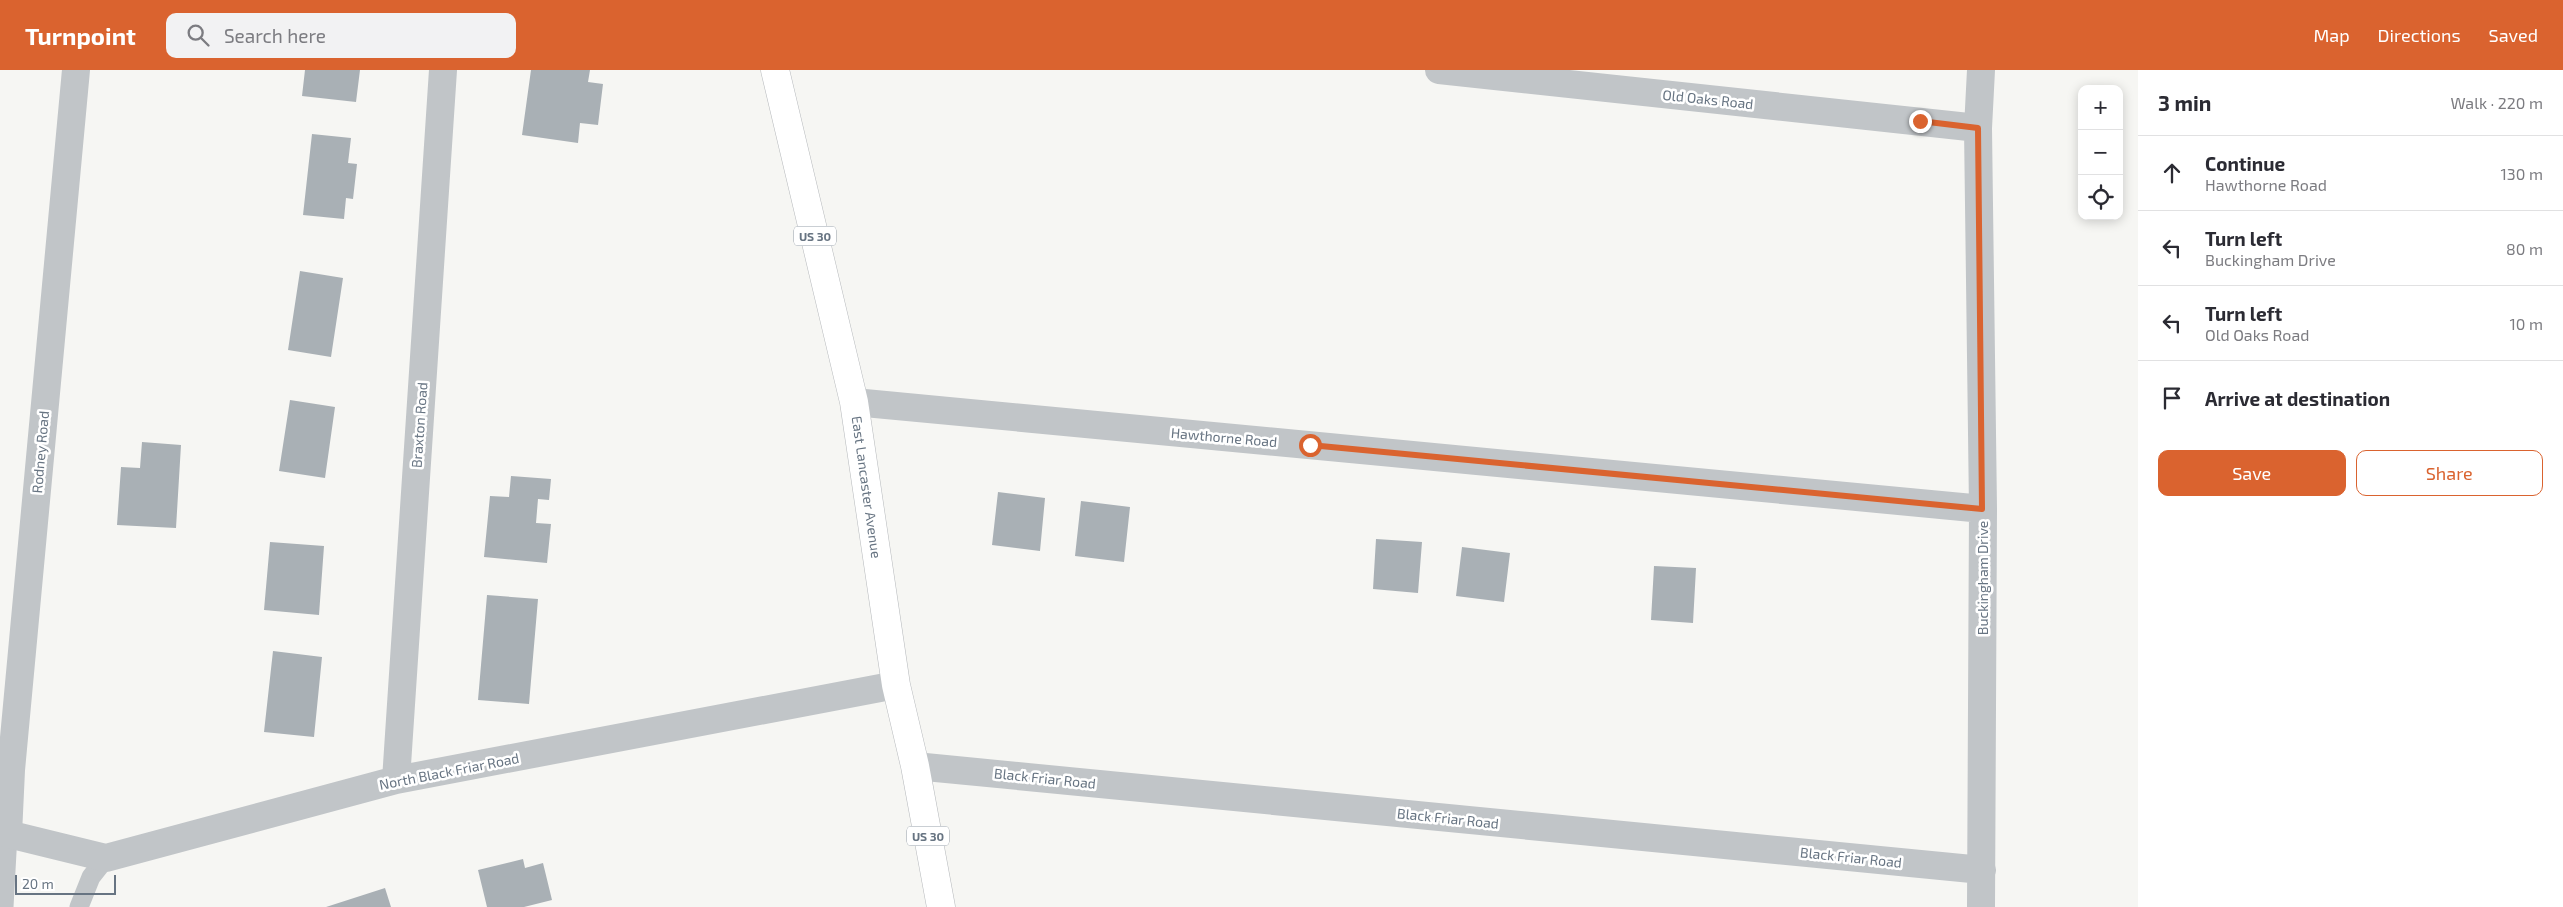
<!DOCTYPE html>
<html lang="en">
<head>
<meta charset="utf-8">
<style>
  :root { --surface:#fff; --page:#f2f2f3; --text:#2b2b33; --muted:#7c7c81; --line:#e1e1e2; --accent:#da632f }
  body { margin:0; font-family:"Exo 2",sans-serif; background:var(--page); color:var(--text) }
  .controls { position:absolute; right:15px; top:15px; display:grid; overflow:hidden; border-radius:10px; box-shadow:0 2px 12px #0003 }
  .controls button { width:45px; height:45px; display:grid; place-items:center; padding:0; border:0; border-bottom:1px solid var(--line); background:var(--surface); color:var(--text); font:25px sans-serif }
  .scale { position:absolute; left:15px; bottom:12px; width:101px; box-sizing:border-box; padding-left:5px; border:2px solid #677482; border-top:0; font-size:14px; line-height:18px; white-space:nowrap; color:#677482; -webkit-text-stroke:4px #fff; paint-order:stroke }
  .stop { position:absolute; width:15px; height:15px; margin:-11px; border:4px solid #da632f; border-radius:50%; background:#fff }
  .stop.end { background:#da632f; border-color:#fff; box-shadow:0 1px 5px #0008 }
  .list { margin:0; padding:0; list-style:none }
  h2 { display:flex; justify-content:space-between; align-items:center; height:65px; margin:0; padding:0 20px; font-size:21px }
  h2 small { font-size:16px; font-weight:400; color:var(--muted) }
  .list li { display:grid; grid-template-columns:32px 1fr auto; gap:15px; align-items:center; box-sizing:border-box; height:75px; padding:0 20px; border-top:1px solid var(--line) }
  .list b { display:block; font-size:19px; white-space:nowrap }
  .list p { margin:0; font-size:16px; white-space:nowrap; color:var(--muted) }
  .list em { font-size:16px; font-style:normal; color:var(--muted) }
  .actions { display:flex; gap:10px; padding:15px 20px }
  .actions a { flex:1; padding:11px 0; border:1px solid var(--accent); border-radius:10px; text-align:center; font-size:18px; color:var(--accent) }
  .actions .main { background:var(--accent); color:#fff }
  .icon { flex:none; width:28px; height:28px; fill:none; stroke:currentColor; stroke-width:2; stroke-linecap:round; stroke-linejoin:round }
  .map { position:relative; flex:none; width:2138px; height:837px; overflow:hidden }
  header { display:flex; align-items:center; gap:30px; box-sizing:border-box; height:70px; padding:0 25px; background:var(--accent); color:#fff }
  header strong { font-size:24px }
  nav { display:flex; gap:28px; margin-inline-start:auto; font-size:18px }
  .search { width:350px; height:45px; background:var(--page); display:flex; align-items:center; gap:12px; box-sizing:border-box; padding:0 18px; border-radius:10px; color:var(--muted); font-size:19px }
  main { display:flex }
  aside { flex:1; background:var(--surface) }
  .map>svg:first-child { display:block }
  .building { fill:#a9b0b5 }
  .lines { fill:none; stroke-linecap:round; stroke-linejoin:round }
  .highway-casing { stroke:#b6b9bc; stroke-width:29 }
  .lane { stroke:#c1c5c8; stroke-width:19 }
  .street { stroke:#c1c5c8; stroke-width:28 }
  .highway { stroke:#fff; stroke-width:28 }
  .route { stroke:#da632f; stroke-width:6 }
  .labels { text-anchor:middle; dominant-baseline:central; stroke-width:5; stroke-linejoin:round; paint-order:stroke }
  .shield { fill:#fff; stroke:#959ea8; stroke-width:1 }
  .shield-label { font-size:12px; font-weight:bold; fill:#677482 }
  .street-label { font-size:14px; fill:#677482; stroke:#fff }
</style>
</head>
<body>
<header>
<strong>Turnpoint</strong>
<div class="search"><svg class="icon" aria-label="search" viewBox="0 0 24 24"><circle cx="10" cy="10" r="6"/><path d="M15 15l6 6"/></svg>Search here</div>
<nav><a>Map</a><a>Directions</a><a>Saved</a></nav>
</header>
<main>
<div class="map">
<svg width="2138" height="837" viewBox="0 0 2138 837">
  <rect width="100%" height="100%" fill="#f6f6f3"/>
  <path class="building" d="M305,0H360L356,32L302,26Z
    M531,0H590L588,12L603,14L598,55L580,53L578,73L522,65Z
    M312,64L351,68L348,93L357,94L353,129L346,128L344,149L303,145Z
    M300,201L343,208L331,287L288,280Z
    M290,330L335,337L325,408L279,401Z
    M142,372L181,375L176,458L117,455L121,397L140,398Z
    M511,406L551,409L549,430L538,429L536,453L551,454L547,493L484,487L490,426L509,427Z
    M998,422L1045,428L1040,481L992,475Z
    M1081,431L1130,437L1124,492L1075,486Z
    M1376,469L1422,472L1418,523L1373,519Z
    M270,472L324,476L319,545L264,540Z
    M1462,477L1510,483L1504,532L1456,526Z
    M1654,496L1696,498L1693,553L1651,550Z
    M487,525L538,529L529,634L478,630Z
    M273,581L322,587L314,667L264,662Z
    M523,789L525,798L543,793L552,830L524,837H487L478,800Z
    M385,818L391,837H326Z"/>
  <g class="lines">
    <defs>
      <path id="highway" d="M775,0L854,332L896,615L915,696L941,837"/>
    </defs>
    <use href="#highway" class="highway-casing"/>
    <path class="lane" d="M4,837L8,764
      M79,837L91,807L106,788"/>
    <path class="street" d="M76,0L11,700L8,764L106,788L396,710L896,615
      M1439,0L1978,58
      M854,332L1983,439
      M915,696L1982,800
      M396,710L443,0
      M1981,837L1983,439L1978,58L1981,0"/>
    <use href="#highway" class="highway"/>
  </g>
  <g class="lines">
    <path class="route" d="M1310,375L1982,439L1978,58L1920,51"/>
  </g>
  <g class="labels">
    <g class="shield">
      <rect x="794" y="156.5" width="42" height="19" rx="4"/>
      <rect x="907" y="756.5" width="42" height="19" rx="4"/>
    </g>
    <g class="shield-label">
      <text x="815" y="166">US 30</text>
      <text x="928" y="766">US 30</text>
    </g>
    <g class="street-label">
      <text transform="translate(1708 29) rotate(6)">Old Oaks Road</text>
      <text transform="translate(419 355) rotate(-86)">Braxton Road</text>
      <text transform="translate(1224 367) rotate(5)">Hawthorne Road</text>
      <text transform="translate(40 382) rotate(-85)">Rodney Road</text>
      <text transform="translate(867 417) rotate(82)">East Lancaster Avenue</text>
      <text transform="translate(1982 508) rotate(-90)">Buckingham Drive</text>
      <text transform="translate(449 701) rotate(-11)">North Black Friar Road</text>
      <text transform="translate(1045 708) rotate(6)">Black Friar Road</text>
      <text transform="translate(1448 748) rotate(6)">Black Friar Road</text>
      <text transform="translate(1851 787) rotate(6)">Black Friar Road</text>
    </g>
  </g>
</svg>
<div class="controls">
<button>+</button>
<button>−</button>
<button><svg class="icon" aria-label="locate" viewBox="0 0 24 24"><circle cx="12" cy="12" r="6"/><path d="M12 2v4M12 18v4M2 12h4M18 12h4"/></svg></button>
</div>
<div class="scale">20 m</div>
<div class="stop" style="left:1310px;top:375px"></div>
<div class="stop end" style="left:1920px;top:51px"></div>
</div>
<aside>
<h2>3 min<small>Walk · 220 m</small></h2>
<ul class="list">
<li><svg class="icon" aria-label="ahead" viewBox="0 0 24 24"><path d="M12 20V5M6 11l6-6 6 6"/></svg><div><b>Continue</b><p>Hawthorne Road</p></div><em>130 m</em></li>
<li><svg class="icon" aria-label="left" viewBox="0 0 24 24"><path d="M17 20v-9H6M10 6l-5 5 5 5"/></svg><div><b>Turn left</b><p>Buckingham Drive</p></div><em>80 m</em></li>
<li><svg class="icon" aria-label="left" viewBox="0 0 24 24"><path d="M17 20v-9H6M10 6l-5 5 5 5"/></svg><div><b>Turn left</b><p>Old Oaks Road</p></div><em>10 m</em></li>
<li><svg class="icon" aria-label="arrive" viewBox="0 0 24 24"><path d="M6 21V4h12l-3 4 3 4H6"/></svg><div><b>Arrive at destination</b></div></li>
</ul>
<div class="actions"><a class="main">Save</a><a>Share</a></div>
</aside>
</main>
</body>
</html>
